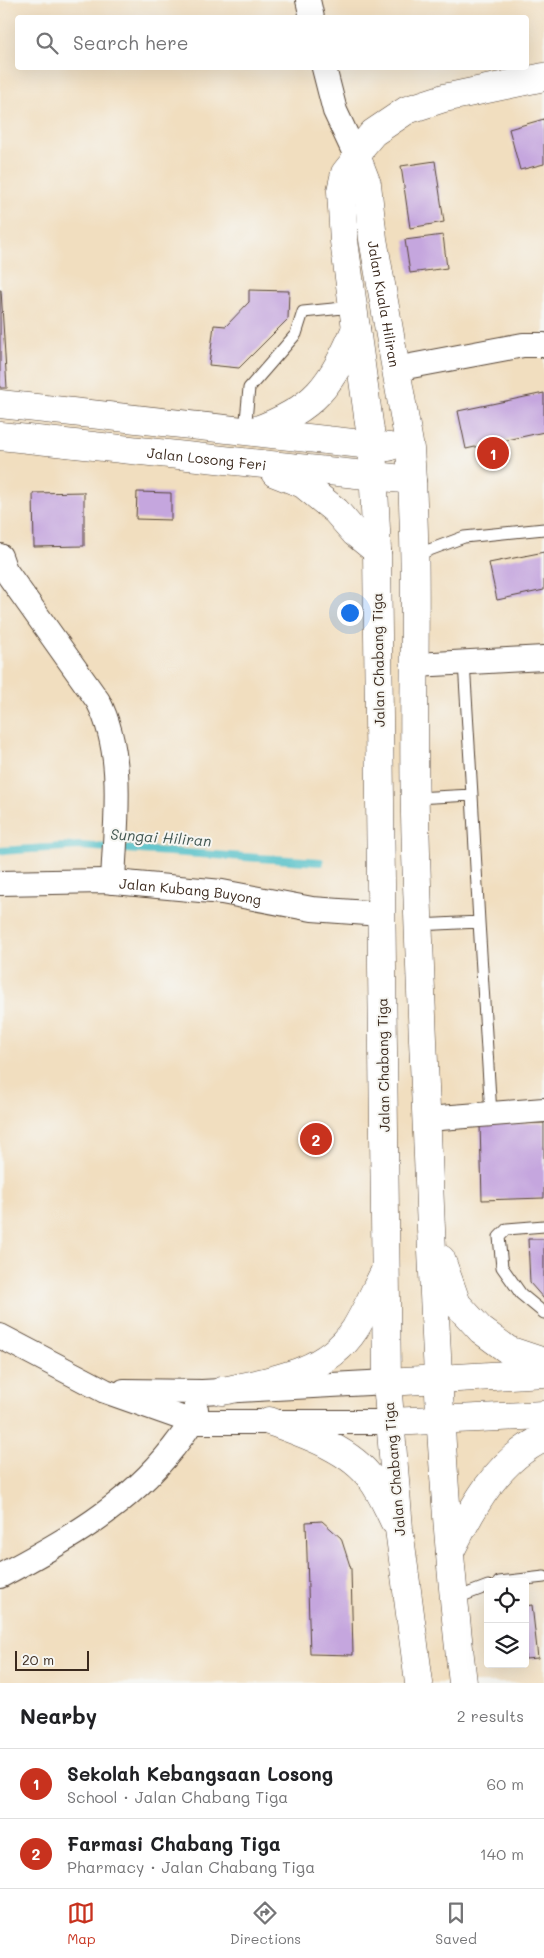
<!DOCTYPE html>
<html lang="en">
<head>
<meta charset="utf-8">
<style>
  :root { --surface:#fff; --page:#f2f2f2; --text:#202124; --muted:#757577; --line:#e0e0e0; --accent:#c8321e }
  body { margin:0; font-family:Mali,sans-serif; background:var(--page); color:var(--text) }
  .controls { position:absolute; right:15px; bottom:15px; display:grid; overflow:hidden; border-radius:5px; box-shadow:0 5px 20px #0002 }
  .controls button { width:45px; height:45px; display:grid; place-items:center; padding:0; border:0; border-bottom:1px solid var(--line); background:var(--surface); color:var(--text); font:25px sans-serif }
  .scale { position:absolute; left:15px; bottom:12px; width:74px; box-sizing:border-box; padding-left:5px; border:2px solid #3b2a1e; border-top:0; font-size:14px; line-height:18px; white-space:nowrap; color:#3b2a1e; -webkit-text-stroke:4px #f6f6f2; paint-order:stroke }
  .you { position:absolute; left:349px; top:612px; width:18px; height:18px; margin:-12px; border:4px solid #fff; border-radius:50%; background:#1a73e8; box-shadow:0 0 0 8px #1a73e833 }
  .badge { display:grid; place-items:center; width:32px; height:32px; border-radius:50%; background:var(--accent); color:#fff; font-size:16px; font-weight:700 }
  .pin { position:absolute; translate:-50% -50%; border:2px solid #fff; box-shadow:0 1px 5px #0006 }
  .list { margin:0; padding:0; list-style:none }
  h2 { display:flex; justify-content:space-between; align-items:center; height:65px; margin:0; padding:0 20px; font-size:21px }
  h2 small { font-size:16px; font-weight:400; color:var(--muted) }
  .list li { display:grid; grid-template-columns:32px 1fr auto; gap:15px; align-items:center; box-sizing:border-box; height:70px; padding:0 20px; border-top:1px solid var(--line) }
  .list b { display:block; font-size:19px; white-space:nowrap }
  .list p { margin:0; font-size:16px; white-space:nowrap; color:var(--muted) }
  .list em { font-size:16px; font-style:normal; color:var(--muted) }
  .icon { flex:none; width:28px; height:28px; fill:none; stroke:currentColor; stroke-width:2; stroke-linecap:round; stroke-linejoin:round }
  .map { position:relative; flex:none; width:544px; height:1683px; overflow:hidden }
  .search { position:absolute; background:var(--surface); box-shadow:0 5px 20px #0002; left:15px; right:15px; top:15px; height:55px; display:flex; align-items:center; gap:12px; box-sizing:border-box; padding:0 18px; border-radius:5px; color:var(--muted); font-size:19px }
  .sheet { height:205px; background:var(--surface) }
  nav { display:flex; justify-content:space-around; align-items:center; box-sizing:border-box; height:70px; border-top:1px solid var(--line); background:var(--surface); font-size:14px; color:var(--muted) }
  nav a { display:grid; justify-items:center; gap:2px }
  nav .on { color:var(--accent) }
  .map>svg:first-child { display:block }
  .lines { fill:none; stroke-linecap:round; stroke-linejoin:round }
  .stream { stroke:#52c0c8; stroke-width:8 }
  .building { fill:#c5a6de }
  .lane-casing { stroke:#564536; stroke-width:13 }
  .street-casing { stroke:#564536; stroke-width:26 }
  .secondary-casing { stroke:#564536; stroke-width:29 }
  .lane { stroke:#fff; stroke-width:11 }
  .street { stroke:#fff; stroke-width:24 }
  .secondary { stroke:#fff; stroke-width:28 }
  .labels { text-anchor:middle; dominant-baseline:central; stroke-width:4; stroke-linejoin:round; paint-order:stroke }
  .street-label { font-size:14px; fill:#3b2a1e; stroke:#f6f6f2 }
  .water-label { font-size:15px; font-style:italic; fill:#425751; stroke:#f6f6f2 }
</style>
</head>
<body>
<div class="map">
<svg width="544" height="1683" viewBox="0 0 544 1683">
  <rect width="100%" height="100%" fill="#f6f6f2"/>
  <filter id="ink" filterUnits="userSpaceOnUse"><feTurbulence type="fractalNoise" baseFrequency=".02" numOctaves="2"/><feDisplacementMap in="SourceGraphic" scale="10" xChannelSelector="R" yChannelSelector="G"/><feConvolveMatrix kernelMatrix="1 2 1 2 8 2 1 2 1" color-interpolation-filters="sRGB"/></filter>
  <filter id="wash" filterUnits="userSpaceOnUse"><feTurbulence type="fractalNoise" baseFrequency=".0096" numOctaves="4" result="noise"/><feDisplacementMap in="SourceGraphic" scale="20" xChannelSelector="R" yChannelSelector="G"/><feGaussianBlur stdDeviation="1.12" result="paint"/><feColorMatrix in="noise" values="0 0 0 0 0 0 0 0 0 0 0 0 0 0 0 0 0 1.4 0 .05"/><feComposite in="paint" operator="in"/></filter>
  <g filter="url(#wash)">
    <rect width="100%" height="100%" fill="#f1debf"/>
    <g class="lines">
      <path class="stream" d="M0,851L80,846L320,862"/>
    </g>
    <g id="blocks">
      <path class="building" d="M544,119V164L520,170L509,129Z
        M435,161L444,222L410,228L401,166Z
        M443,235L447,268L410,273L405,240Z
        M0,290H1L7,388H0Z
        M249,290L289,291L288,319L239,368L209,365L214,325L226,326L249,302Z
        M544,393V432L466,449L458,411Z
        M84,492V546L34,547L33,493Z
        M137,492L171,493V520L136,519Z
        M544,552V590L497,600L489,563Z
        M544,1123V1198L482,1200L480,1124Z
        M528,1239H544V1299L530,1283Z
        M322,1521L341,1538L351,1569L353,1655L310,1654L306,1522Z
        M532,1605L538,1658L525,1659V1606Z"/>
    </g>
  </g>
  <g filter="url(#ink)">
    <use href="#blocks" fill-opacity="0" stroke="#564536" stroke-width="1"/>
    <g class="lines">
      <defs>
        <path id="lane" d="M245,431L249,388L296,334L303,312L353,307
          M416,555L464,537L544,529
          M472,795L479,922
          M415,798L472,795L464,662
          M418,925L479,922L491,1114
          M544,1226L507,1229L499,1237L502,1267L521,1294L544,1313
          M499,1582L544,1577
          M454,1599L488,1586"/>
        <g id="street">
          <path d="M308,0L312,18"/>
          <path d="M324,68L335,111L357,158"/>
          <path d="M395,369L523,345H544"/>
          <path d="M0,556L5,570L98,701C126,755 115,823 113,882"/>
          <path d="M416,665L544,658"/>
          <path id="s1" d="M0,883L104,881L222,892L312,909L381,914"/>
          <path d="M427,1119L544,1110"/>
          <path d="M0,1336L105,1391L193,1422H390"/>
          <path d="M124,1391L202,1392L387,1382"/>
          <path d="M0,1576C64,1542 128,1506 173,1448C183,1435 192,1424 196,1409"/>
        </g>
        <g id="secondary">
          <path id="s2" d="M357,158L367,184L373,239L410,449C419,571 412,693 415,815C418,946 425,1076 430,1206C437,1365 444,1525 463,1683"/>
          <path d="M0,404L389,447"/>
          <path d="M254,431C316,409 331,385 356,328"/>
          <path id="s3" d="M0,436L412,480"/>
          <path d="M275,473L303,484L336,511L355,533L377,551"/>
          <path d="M441,1259L457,1304L481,1330L508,1350L544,1362"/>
          <path d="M387,1382L544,1373"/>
          <path d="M222,1391C270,1381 326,1374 355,1329C366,1311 375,1290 385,1271"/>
          <path d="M269,1421C302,1433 351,1449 372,1480C381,1492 387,1507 394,1521"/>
          <path d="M390,1422L544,1415"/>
          <path d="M450,1552C472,1508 497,1460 544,1438"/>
          <path d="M419,1683L399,1529L387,1382L377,551L372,445L344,241L341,191L345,173L357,158L363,145L373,133L407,110L444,98L544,77"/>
        </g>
      </defs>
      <use href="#lane" class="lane-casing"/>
      <use href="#street" class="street-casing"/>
      <use href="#secondary" class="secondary-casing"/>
      <use href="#lane" class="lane"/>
      <use href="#street" class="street"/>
      <use href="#secondary" class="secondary"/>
    </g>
  </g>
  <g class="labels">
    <g class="street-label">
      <text stroke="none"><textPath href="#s2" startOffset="149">Jalan Kuala Hiliran</textPath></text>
      <text stroke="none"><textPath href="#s3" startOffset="208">Jalan Losong Feri</textPath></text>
      <text transform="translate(378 660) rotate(-91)">Jalan Chabang Tiga</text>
      <text stroke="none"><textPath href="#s1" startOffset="191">Jalan Kubang Buyong</textPath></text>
      <text transform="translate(383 1065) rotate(-91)">Jalan Chabang Tiga</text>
      <text transform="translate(394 1469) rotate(-95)">Jalan Chabang Tiga</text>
    </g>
    <g class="water-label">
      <text transform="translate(161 837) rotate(4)">Sungai Hiliran</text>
    </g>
  </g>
</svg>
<div class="controls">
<button><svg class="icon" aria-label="locate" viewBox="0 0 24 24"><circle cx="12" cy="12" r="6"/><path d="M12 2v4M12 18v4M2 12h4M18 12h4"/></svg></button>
<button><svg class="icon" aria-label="layers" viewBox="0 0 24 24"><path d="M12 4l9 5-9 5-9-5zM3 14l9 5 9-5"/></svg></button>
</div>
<div class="scale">20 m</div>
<div class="you"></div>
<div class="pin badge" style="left:493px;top:453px">1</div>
<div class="pin badge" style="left:316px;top:1139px">2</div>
<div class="search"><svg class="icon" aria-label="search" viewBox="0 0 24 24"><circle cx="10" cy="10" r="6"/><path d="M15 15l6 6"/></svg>Search here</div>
</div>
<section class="sheet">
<h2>Nearby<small>2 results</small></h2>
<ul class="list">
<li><span class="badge">1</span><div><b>Sekolah Kebangsaan Losong</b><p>School · Jalan Chabang Tiga</p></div><em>60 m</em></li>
<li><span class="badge">2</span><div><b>Farmasi Chabang Tiga</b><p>Pharmacy · Jalan Chabang Tiga</p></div><em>140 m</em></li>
</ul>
</section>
<nav>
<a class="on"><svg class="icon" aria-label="map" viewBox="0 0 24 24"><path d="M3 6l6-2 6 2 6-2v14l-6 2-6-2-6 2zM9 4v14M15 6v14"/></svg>Map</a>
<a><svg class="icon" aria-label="directions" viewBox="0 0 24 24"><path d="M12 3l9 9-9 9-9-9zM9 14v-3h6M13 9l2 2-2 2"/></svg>Directions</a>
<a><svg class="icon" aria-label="saved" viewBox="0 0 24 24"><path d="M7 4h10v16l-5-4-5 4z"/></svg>Saved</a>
</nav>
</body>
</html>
